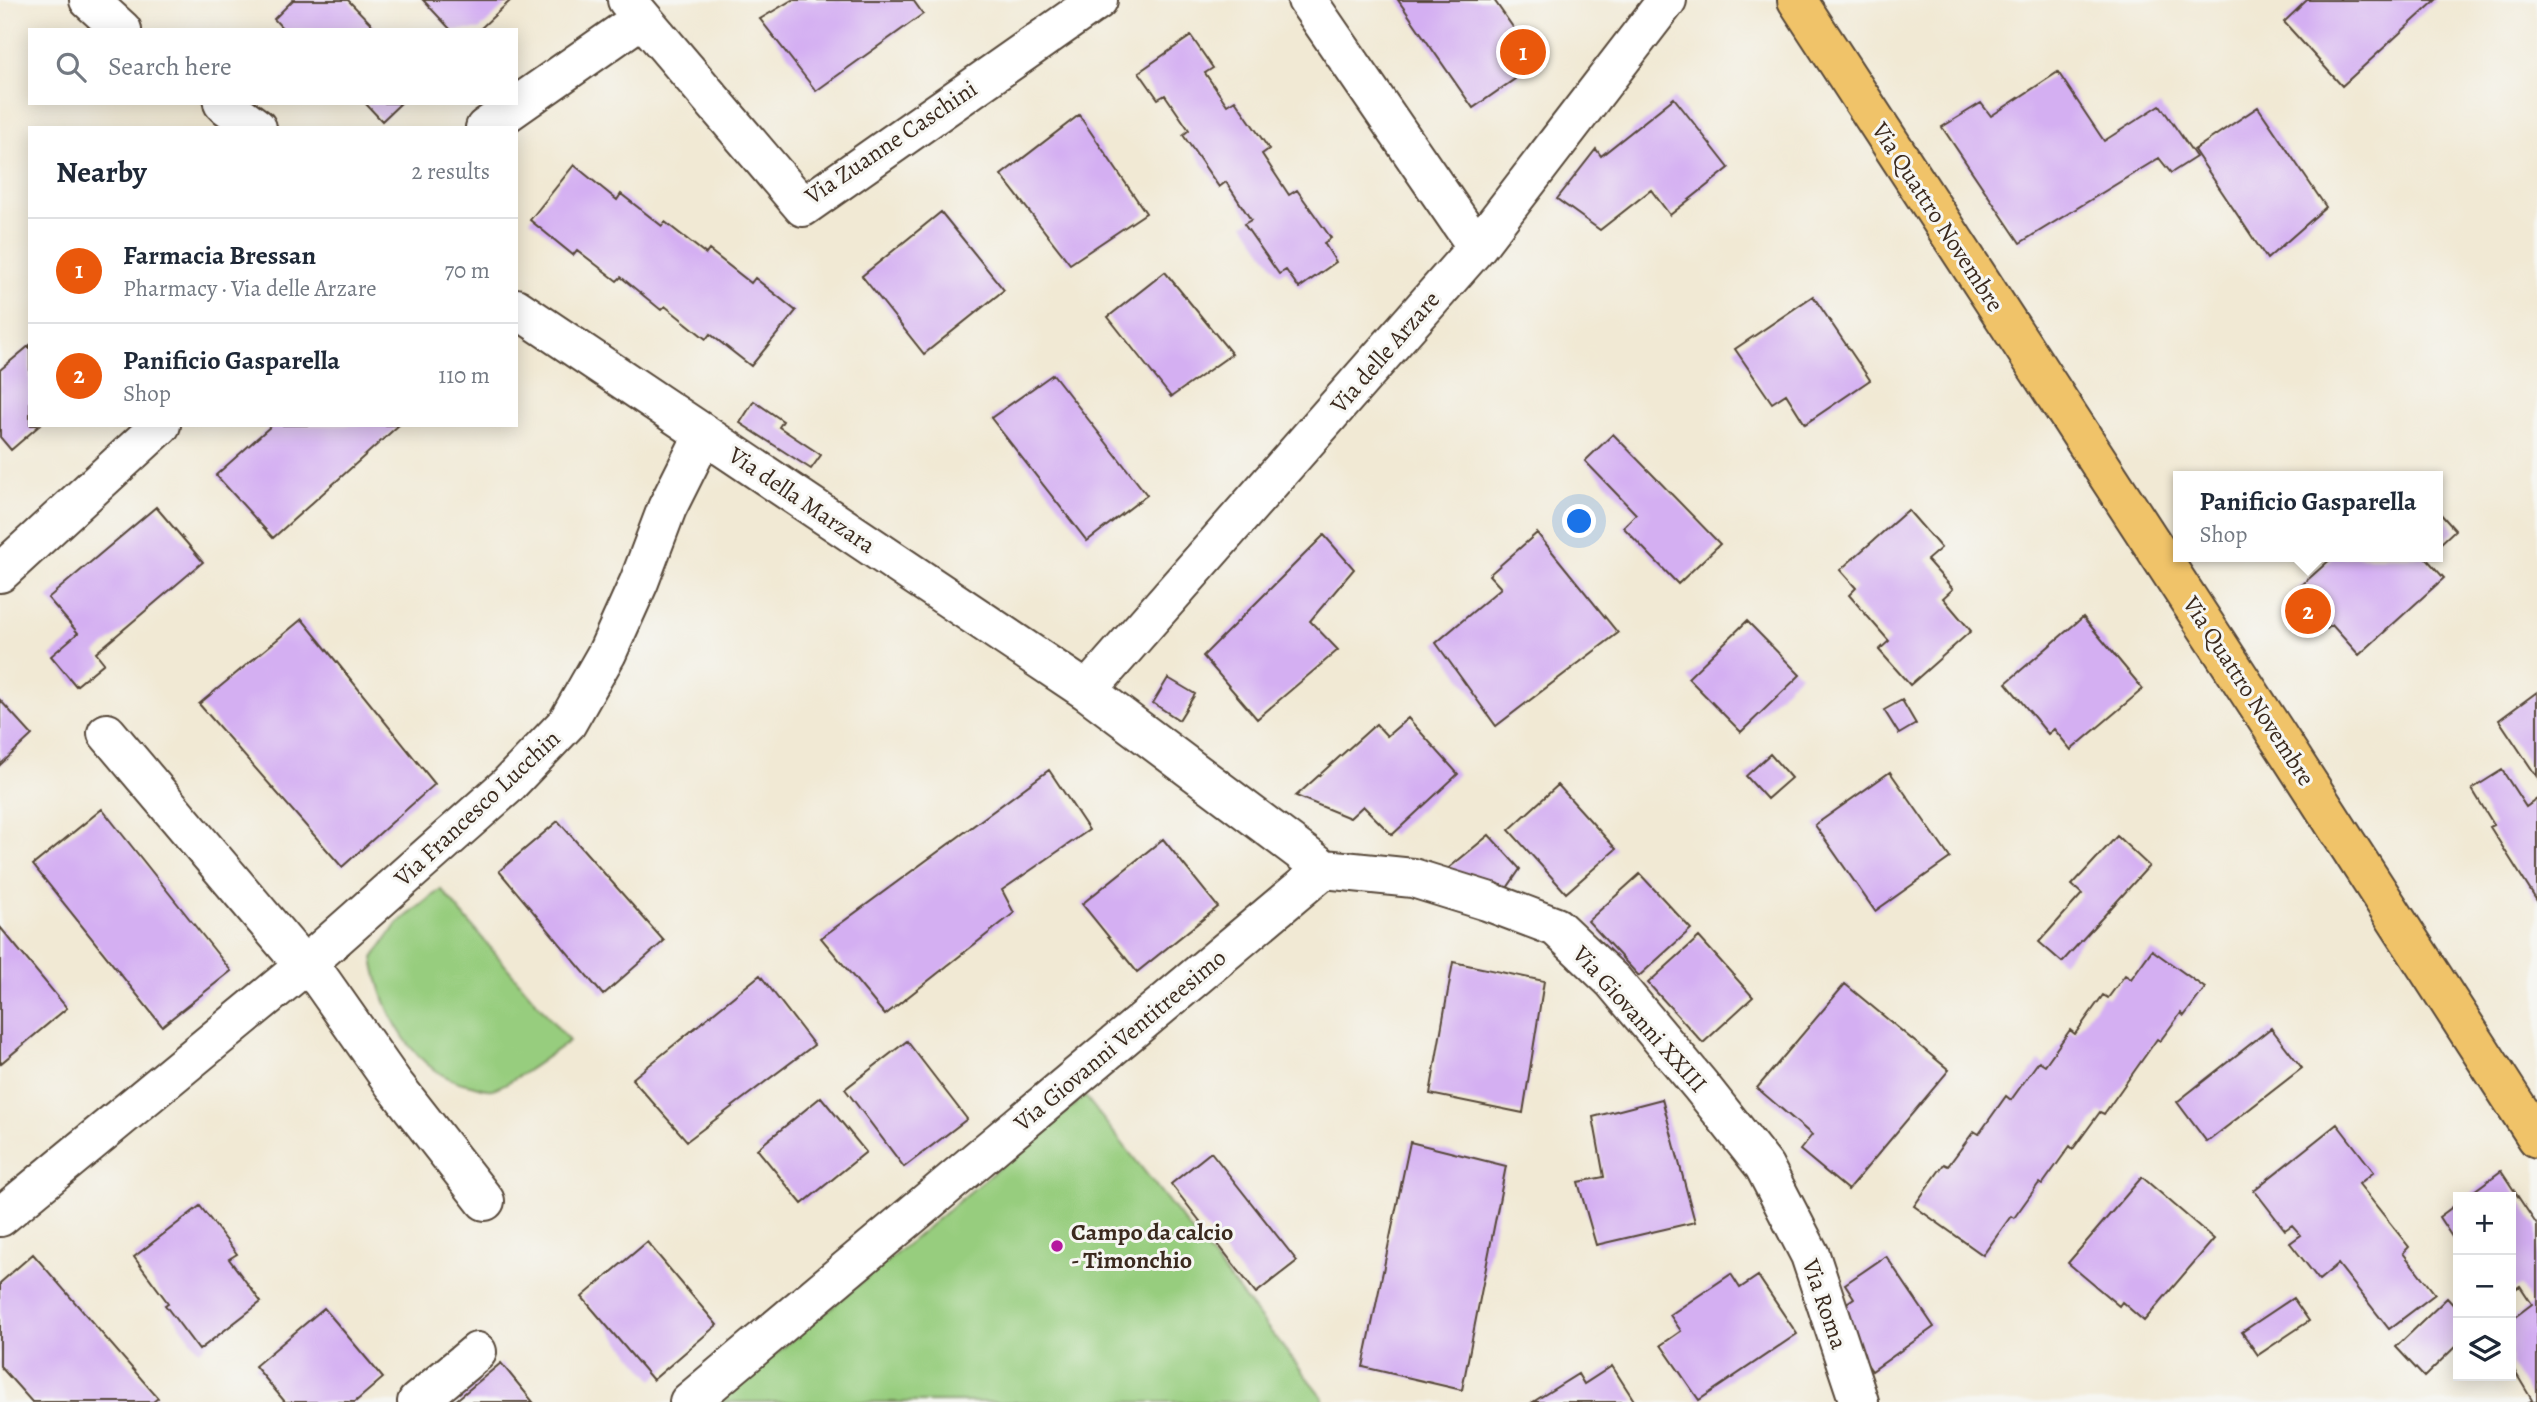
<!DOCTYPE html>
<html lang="en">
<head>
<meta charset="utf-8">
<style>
  :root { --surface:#fff; --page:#f6f6f7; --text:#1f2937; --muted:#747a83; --line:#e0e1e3; --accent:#ea580c }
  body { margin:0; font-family:Alegreya,serif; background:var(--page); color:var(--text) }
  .controls { position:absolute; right:21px; bottom:21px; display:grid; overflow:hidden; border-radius:0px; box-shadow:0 4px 18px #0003 }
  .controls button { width:63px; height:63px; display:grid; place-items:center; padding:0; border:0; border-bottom:2px solid var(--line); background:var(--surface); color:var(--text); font:35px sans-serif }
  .you { position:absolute; left:1580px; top:522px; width:24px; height:24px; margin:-18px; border:5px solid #fff; border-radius:50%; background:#1a73e8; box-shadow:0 0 0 10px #1a73e833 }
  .badge { display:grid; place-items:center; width:46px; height:46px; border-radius:50%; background:var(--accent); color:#fff; font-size:23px; font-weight:700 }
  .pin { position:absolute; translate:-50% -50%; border:4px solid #fff; box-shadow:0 2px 7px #0006 }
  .popup { position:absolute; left:2173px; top:471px; width:270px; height:91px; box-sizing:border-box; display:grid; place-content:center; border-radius:0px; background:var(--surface); filter:drop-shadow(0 2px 5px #0005); font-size:23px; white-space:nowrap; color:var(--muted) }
  .popup b { font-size:26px; color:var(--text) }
  .popup::after { content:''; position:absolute; left:50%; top:100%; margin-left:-14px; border:14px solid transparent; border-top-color:var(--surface) }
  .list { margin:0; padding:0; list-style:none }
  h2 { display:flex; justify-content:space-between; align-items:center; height:91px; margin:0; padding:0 28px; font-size:30px }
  h2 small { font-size:23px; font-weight:400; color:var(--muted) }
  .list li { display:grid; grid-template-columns:46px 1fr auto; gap:21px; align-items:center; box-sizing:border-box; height:105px; padding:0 28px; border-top:2px solid var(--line) }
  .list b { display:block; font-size:26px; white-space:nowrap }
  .list p { margin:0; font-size:23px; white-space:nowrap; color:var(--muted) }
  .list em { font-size:23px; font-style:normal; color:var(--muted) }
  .icon { flex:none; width:38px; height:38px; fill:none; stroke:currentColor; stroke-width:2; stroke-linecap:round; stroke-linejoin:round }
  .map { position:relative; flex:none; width:2537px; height:1402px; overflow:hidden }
  .search { position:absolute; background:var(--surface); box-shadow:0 4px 18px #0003; left:28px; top:28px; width:490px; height:77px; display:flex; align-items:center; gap:18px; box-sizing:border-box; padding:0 24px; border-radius:0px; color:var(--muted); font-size:26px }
  .panel { position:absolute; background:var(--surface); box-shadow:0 4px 18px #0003; left:28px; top:126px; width:490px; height:301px; border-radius:0px }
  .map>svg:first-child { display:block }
  .green { fill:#97cd7e; stroke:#697c4e; stroke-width:2 }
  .building { fill:#d4aff2 }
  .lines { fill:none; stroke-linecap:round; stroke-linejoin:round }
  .street-casing { stroke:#564739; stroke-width:42 }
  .primary-casing { stroke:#564739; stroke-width:42 }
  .street { stroke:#fff; stroke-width:38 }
  .primary { stroke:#f0c369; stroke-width:38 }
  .poi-dot { fill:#b5179e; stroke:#f6f6f2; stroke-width:2.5 }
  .labels { text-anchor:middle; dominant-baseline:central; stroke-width:6; stroke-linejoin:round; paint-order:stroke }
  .street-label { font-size:24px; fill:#3b2a1e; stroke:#f6f6f2 }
  .poi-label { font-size:24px; font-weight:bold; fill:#3b2a1e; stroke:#f6f6f2; text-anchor:start }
</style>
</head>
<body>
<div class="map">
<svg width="2537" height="1402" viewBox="0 0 2537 1402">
  <rect width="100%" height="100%" fill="#f6f6f2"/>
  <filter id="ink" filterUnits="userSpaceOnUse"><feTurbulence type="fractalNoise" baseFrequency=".0143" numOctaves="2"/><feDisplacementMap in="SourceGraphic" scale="14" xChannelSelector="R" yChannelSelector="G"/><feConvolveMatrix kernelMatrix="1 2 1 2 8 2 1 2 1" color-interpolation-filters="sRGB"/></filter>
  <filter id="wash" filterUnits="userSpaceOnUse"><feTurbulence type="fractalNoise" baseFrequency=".00686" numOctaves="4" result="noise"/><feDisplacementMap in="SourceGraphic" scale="28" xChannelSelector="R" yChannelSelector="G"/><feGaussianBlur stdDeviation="1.57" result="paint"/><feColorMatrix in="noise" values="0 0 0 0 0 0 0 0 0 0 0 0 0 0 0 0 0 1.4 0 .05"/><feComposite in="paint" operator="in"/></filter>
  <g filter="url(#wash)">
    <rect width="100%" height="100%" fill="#f1e9d4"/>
    <path class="green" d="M441,889L569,1041C552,1053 511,1085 492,1089C486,1090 477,1087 471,1085C413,1075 382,1010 373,958L397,924Z
      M1085,1096L1323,1398L1322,1402H718Z"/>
    <g id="blocks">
      <path class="building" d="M293,0H348L377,30H284L274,19Z
        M423,0H511L479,30H451Z
        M792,0H913L923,14L816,91L760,19Z
        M1398,0H1494L1538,63L1473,108Z
        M2307,0H2436L2342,86L2284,22Z
        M1191,36L1213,68L1205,73L1227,105L1235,100L1269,149L1262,154L1289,195L1297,190L1331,238L1324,243L1336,262L1299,288L1286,270L1279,274L1244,224L1251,220L1226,182L1219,187L1183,135L1189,130L1165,95L1158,99L1139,72Z
        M2058,72L2104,141L2160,105L2196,157L2171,173L2159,158L2020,243L1942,127L1981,103L1991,116Z
        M1674,98L1729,168L1670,215L1651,190L1600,230L1557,199L1596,149L1601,156Z
        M365,103H401L382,121Z
        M2258,107L2326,207L2267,259L2194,150Z
        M1079,115L1146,213L1070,264L1001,175Z
        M574,165L617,200L621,194L662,226L665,222L706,254L709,250L751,283L755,278L796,311L751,366L710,334L706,339L665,306L661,310L621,277L617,281L577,250L573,255L530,220Z
        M941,212L1004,290L924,354L862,276Z
        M1165,272L1232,354L1171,397L1108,317Z
        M1813,296L1870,380L1805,424L1786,394L1772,403L1735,349Z
        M30,345V425H40L11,450L0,437V370Z
        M1053,374L1147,495L1087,541L991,418Z
        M754,401L783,421L779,427L821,455L811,469L740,423Z
        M272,425H399L273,538L216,475Z
        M1613,434L1720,544L1678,584L1623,527L1636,514L1585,461Z
        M156,507L203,562L96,653L104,663L76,686L51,656L78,633L48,598Z
        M1908,510L1941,548L1927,560L1953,589L1943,598L1971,631L1910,685L1879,650L1889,641L1849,595L1856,588L1840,570Z
        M2438,511L2455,530L2438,546Z
        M1537,533L1618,633L1496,726L1436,643L1501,588L1489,575Z
        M1324,535L1354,569L1310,621L1338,650L1257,719L1203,656Z
        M2333,557H2425L2444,578L2359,655L2332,625L2327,629L2294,592Z
        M2083,617L2143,689L2071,750L2054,729L2048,734L2006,683Z
        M302,619L435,784L342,867L199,704Z
        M1747,621L1800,675L1741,732L1688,678Z
        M1168,678L1195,694L1179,720L1153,703Z
        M2537,692V777L2499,720Z
        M0,700L32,735L0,765Z
        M1902,700L1916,724L1899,734L1884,710Z
        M1408,718L1458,774L1392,835L1363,806L1350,818L1296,796L1376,724L1387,736Z
        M1770,754L1791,778L1767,799L1746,776Z
        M1049,770L1089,830L1002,890L1014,913L885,1015L821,938Z
        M2502,770L2526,807L2537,799V901L2490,827L2494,825L2472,789Z
        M1890,772L1950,858L1875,911L1815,825Z
        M1558,785L1616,849L1566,893L1509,830Z
        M102,809L231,971L162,1026L33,865Z
        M558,821L664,941L603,995L499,871Z
        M1489,835L1520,869L1503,894L1444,872Z
        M2117,836L2149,866L2062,962L2039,942L2082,894L2072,885Z
        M1163,839L1218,907L1137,972L1082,904Z
        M1640,874L1691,929L1639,976L1588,921Z
        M0,927L67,1008L0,1064Z
        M1699,937L1753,997L1703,1043L1648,983Z
        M2152,950L2205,988L2184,1016L2181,1013L2160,1041L2157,1039L2104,1114L2100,1112L2073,1149L2070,1146L2042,1185L2039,1183L2014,1218L2011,1216L1983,1255L1914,1206L1944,1164L1948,1166L1974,1131L1979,1134L2006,1096L2011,1100L2039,1061L2045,1065L2070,1030L2075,1034L2103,995L2108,998L2125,975L2131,979Z
        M1453,962L1544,981L1523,1113L1430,1094Z
        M760,975L814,1045L687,1141L632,1079Z
        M1845,984L1949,1070L1848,1190L1800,1150L1812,1135L1757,1088Z
        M2271,1028L2302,1068L2207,1142L2177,1102Z
        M907,1041L967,1119L904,1167L845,1089Z
        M821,1097L866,1152L802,1204L757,1149Z
        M1662,1099L1695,1222L1596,1245L1578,1182L1604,1177L1593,1117Z
        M2337,1124L2374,1172L2359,1184L2409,1247L2403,1253L2435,1294L2389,1329L2338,1264L2319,1280L2290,1243L2301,1235L2292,1225L2285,1230L2254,1190Z
        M1410,1142L1506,1166L1462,1390L1363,1367Z
        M1211,1152L1297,1261L1256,1293L1171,1184Z
        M2501,1171L2537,1225V1402H2530L2532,1400L2511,1365V1320L2532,1304L2520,1286L2511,1292V1197H2466Z
        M2142,1177L2214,1239L2144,1321L2122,1302L2119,1306L2068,1263Z
        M2458,1203V1246L2439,1217Z
        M200,1206L237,1254L229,1259L261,1302L199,1350L165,1305L168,1303L134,1257Z
        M647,1242L717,1325L653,1380L582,1297Z
        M33,1254L158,1398L153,1402H32L0,1366V1283Z
        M1886,1256L1934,1327L1872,1371L1848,1337L1838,1309L1854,1298L1845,1284Z
        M1731,1274L1740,1288L1758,1276L1797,1334L1699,1400L1661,1345L1681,1331L1670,1315Z
        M2293,1298L2309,1321L2258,1355L2242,1332Z
        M2447,1298L2458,1310V1344L2424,1377L2396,1347Z
        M324,1308L383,1378L355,1402H285L255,1366Z
        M501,1363L533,1402H454Z
        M1612,1366L1635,1402H1533L1578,1374L1584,1384Z"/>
    </g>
  </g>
  <g filter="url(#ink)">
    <use href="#blocks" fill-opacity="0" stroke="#564739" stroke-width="2"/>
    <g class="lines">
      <defs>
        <path id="street" d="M89,0L122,30
          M627,0L803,207L1098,0
          M1307,0L1477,247
          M223,103L257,128
          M485,128L642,18
          M516,308L1087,691L1324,869
          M0,573L161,425
          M1087,691L1477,247L1667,0
          M107,733L304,966L320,979L393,1083L485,1201
          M1324,869L1413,878L1487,901L1556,927L1613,981L1700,1085L1764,1166L1810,1255L1859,1402
          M0,1217L304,966L507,786L567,723L607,653L639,582L667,508L704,434
          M417,1402L477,1352
          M689,1402L1324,869"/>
        <path id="primary" d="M1797,0L2277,735L2537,1138"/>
      </defs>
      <use href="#street" class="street-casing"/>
      <use href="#primary" class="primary-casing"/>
      <use href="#street" class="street"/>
      <use href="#primary" class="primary"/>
    </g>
  </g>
  <circle class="poi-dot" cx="1057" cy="1246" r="7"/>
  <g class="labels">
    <g class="street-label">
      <text transform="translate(891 142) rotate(-34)">Via Zuanne Caschini</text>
      <text transform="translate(1938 217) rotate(57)">Via Quattro Novembre</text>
      <text transform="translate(1385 352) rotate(-49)">Via delle Arzare</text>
      <text transform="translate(802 500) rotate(34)">Via della Marzara</text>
      <text transform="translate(2249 691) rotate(57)">Via Quattro Novembre</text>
      <text transform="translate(477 808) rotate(-43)">Via Francesco Lucchin</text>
      <text transform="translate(1640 1019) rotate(48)">Via Giovanni XXIII</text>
      <text transform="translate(1120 1040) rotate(-40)">Via Giovanni Ventitreesimo</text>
      <text transform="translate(1825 1304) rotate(71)">Via Roma</text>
    </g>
    <g class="poi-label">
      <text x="1071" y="1232">Campo da calcio<tspan x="1071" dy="28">- Timonchio</tspan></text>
    </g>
  </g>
</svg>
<div class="controls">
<button>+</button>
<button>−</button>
<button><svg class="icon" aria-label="layers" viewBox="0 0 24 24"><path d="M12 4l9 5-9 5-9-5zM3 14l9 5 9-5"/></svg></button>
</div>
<div class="you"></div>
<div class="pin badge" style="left:1523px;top:52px">1</div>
<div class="pin badge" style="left:2308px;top:611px">2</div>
<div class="popup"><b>Panificio Gasparella</b>Shop</div>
<div class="search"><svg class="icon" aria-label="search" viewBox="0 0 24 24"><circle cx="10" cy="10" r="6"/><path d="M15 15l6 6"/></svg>Search here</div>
<section class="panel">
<h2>Nearby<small>2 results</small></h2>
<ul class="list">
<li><span class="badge">1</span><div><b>Farmacia Bressan</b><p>Pharmacy · Via delle Arzare</p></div><em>70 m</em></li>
<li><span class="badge">2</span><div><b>Panificio Gasparella</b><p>Shop</p></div><em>110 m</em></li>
</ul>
</section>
</div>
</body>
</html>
